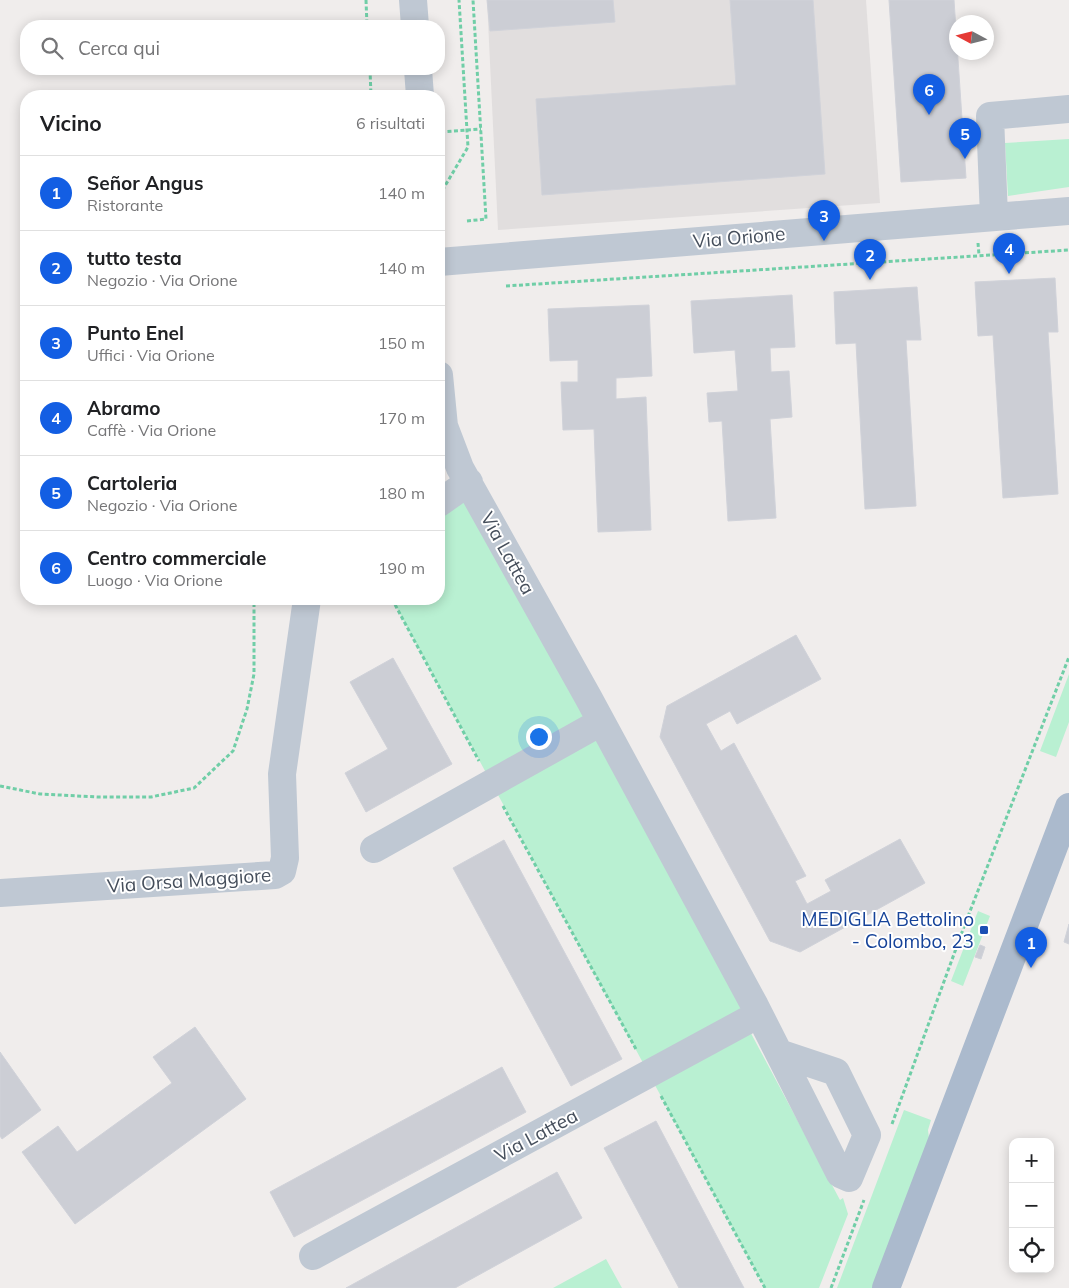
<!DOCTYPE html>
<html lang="it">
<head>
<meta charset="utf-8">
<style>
  :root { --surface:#fff; --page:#f6f6f6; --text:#202124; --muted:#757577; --line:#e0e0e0; --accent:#135ee3 }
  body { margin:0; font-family:Mulish,sans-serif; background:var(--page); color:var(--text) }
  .controls { position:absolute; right:15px; bottom:15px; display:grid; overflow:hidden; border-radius:10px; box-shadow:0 2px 12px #0003 }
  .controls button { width:45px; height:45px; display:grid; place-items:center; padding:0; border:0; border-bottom:1px solid var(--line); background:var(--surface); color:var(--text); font:25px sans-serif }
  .compass { position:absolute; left:949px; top:15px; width:45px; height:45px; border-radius:50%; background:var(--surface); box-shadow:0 2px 12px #0003; rotate:277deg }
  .you { position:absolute; left:538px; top:736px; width:18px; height:18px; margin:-12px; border:4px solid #fff; border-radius:50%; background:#1a73e8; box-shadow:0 0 0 8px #1a73e833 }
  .badge { display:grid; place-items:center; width:32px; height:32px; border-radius:50%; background:var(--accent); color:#fff; font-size:16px; font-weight:700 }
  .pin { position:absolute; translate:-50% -41px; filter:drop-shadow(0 1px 2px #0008) }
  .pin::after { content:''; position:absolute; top:26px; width:18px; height:15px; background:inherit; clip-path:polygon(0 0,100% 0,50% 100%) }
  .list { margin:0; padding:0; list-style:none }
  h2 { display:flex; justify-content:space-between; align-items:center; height:65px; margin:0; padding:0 20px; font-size:21px }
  h2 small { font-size:16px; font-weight:400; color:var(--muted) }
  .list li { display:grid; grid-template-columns:32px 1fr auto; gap:15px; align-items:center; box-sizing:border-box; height:75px; padding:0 20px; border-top:1px solid var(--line) }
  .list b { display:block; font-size:19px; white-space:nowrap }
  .list p { margin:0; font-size:16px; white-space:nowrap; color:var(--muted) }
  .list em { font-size:16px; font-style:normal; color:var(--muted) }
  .icon { flex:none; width:28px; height:28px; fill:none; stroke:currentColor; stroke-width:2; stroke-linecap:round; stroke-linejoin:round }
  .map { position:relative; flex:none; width:1069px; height:1288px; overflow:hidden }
  .search { position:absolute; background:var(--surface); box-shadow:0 2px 12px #0003; left:20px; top:20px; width:425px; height:55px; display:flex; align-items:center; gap:12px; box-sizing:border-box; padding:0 18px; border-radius:20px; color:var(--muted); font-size:19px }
  .panel { position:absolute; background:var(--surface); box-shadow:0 2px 12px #0003; left:20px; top:90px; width:425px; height:515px; border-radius:20px }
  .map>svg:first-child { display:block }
  .education { fill:#e1dede }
  .green { fill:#b9f0d2 }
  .building { fill:#ccced5; stroke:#d0d2d9 }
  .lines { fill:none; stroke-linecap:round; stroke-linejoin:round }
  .path { stroke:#70cea7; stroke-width:3; stroke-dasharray:4 2.5; stroke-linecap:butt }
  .minor { stroke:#bfc8d3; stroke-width:28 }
  .major { stroke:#abbacd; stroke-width:28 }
  .transit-dot { fill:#1a4fb4; stroke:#fff; stroke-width:2 }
  .labels { text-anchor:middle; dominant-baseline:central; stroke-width:4; stroke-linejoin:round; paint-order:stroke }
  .street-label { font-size:19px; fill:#454e5b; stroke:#fff }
  .transit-label { font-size:19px; fill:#164399; stroke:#fff; text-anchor:end }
</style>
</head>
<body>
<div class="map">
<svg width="1069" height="1288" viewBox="0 0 1069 1288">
  <rect width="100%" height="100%" fill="#f0edec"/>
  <path class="education" d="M487,0H866L880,203L498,230Z"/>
  <path class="green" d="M1069,139V187L1008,196L1005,143Z
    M469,482L759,1014L649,1074L392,599H439V503Z
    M1069,674V722L1056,757L1040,751Z
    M978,911L990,916L963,986L951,981Z
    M746,1024L840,1200L843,1198L848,1214L819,1288H765L650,1076Z
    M904,1110L931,1120L928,1130L929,1138L873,1288H837Z
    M606,1259L622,1288H553Z"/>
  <path class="building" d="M487,0H613L615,22L490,31Z
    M730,0H813L825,174L542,195L536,99L736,85Z
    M889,0H954L966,178L901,182Z
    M1055,278L1058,332H1048L1058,494L1003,498L993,335L978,336L975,282Z
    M917,287L921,340H906L916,506L865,509L856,343L836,344L834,292Z
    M792,295L795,347L770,348L771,372L789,371L792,417L770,419L776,518L728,521L722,421L709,422L707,393L738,391L735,350L694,353L691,301Z
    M649,305L652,376L616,378V399L646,397L651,530L598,532L594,429L563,430L561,382H578V360L550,361L548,309Z
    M796,635L821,679L737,724L730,711L706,724L721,751L734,743L806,876L795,881L807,904L831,891L825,880L900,839L925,883L800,952L770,941L660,737L667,706Z
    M393,658L452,764L366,812L345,773L388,749L350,682Z
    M504,840L622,1059L571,1086L453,868Z
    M1069,924V944L1064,942Z
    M980,945L985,947L981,959L975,957Z
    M195,1027L246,1099L75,1224L22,1152L58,1126L77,1152L172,1083L153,1057Z
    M0,1052L41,1110L2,1139L0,1136Z
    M502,1067L526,1112L294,1237L270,1192Z
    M656,1121L744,1288H679L604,1148Z
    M557,1172L582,1218L455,1288H346Z"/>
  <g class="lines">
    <path class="path" d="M366,0L367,26
      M370,69L371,96
      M441,132L481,129
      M439,196L468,147L459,0
      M467,221L486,219L473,0
      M978,243L979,255
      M506,286L1069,250
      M392,599L479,761
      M0,786L40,794L98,797H151L194,788L233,751L247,709L254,674V599
      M503,806L637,1051
      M661,1096L765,1288
      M892,1124L965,924L1069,657
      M831,1288L864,1200"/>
    <path class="minor" d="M413,0L415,26
      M418,69L420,96
      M994,217L990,116L1069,109
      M439,262L1069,211
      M439,375L444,426L460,468L588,697L755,1006L840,1174L849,1178L867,1135L836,1072L779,1053
      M439,503L469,482
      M374,849L601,722
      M0,893L275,875L282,871L285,858L282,774L307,599
      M313,1256L759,1014"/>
    <path class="major" d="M886,1288L1069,807"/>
  </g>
  <rect class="transit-dot" x="979" y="925" width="10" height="10" rx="2.5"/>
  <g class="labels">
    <g class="street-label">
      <text transform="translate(739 237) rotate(-5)">Via Orione</text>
      <text transform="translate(508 553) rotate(61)">Via Lattea</text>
      <text transform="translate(189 880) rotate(-4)">Via Orsa Maggiore</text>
      <text transform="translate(536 1135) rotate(-28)">Via Lattea</text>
    </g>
    <g class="transit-label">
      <text x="974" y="919">MEDIGLIA Bettolino<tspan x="974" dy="22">- Colombo, 23</tspan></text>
    </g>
  </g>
</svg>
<div class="controls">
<button>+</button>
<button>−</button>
<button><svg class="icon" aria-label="locate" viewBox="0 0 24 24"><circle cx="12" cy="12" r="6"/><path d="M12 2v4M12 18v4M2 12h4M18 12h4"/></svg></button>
</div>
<svg class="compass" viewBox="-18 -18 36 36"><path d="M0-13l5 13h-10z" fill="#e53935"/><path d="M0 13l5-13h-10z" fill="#757577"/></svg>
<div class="you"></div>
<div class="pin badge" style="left:1031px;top:968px">1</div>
<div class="pin badge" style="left:870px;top:280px">2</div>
<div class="pin badge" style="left:824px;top:241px">3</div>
<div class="pin badge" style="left:1009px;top:274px">4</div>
<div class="pin badge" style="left:965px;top:159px">5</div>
<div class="pin badge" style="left:929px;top:115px">6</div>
<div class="search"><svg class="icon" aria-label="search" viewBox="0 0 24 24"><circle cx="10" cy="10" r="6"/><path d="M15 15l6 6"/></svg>Cerca qui</div>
<section class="panel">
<h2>Vicino<small>6 risultati</small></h2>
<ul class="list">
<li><span class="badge">1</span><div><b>Señor Angus</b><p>Ristorante</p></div><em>140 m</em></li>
<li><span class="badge">2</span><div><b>tutto testa</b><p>Negozio · Via Orione</p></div><em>140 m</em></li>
<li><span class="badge">3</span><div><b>Punto Enel</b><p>Uffici · Via Orione</p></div><em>150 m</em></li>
<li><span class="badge">4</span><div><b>Abramo</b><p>Caffè · Via Orione</p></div><em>170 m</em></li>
<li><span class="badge">5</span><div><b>Cartoleria</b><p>Negozio · Via Orione</p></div><em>180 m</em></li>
<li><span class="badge">6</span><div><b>Centro commerciale</b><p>Luogo · Via Orione</p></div><em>190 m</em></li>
</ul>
</section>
</div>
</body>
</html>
